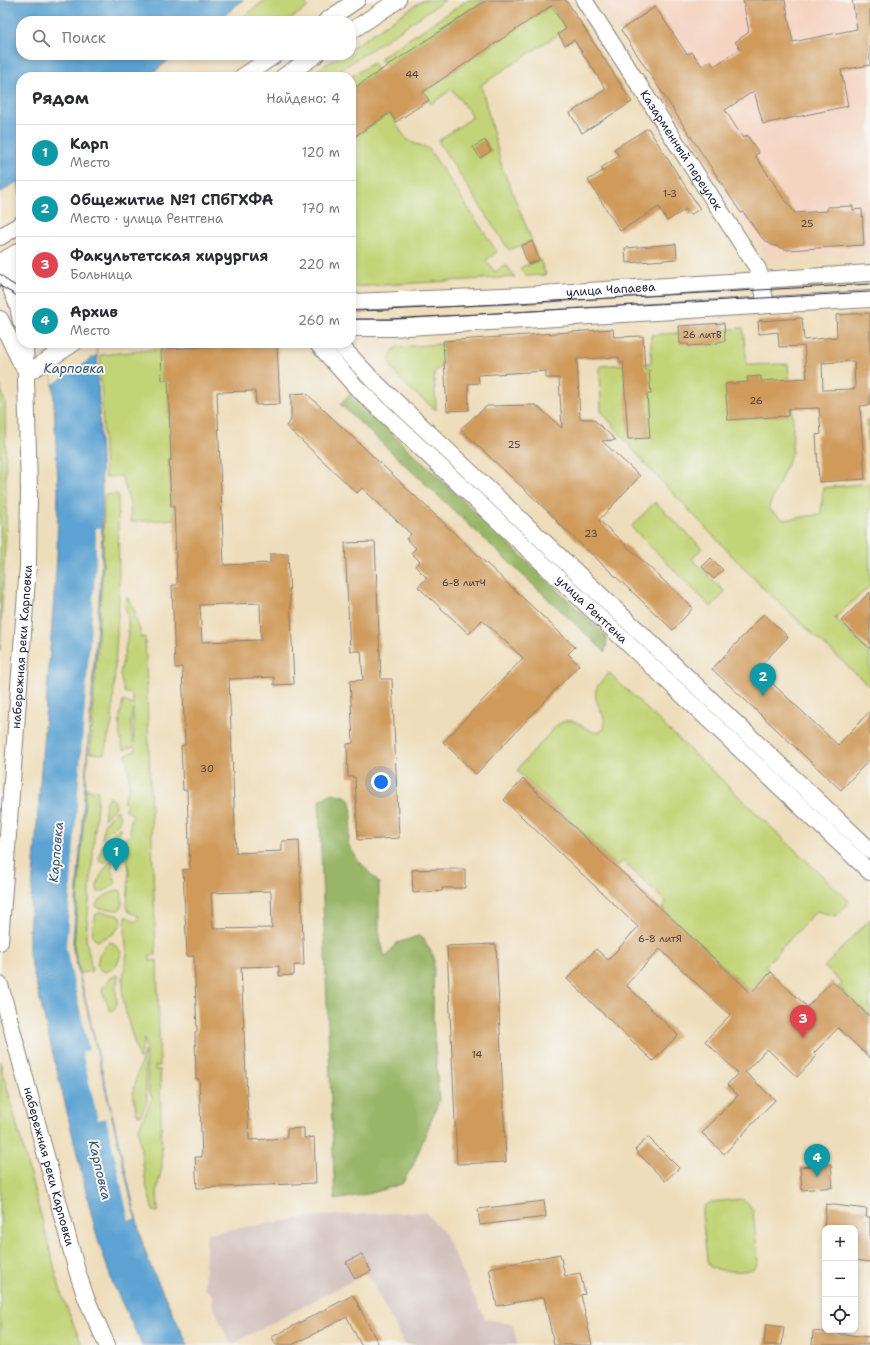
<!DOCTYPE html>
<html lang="ru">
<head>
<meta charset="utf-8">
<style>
  :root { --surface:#fff; --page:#f2f2f3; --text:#2b2b33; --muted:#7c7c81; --line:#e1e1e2; --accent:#ea580c }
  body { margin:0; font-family:"Shantell Sans",sans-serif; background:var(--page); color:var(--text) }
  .controls { position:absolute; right:12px; bottom:12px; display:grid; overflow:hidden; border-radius:8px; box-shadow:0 2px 6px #0003 }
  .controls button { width:36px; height:36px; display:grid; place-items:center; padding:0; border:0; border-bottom:1px solid var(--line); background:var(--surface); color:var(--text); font:20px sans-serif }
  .you { position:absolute; left:381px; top:782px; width:14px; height:14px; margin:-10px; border:3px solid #fff; border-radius:50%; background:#1a73e8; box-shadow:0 0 0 6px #1a73e833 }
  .badge { display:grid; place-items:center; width:26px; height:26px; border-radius:50%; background:var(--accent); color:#fff; font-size:13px; font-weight:700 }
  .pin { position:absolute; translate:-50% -33px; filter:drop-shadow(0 1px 2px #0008) }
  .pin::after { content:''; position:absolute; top:21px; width:14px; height:12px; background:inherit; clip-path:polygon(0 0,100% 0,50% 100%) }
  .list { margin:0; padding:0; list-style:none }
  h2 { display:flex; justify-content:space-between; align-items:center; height:52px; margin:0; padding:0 16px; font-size:17px }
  h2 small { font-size:13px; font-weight:400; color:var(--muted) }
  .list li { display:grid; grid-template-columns:26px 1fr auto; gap:12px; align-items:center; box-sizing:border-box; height:56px; padding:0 16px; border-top:1px solid var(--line) }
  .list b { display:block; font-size:15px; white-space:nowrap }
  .list p { margin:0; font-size:13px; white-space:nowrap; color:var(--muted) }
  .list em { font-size:13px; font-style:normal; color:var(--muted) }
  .icon { flex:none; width:22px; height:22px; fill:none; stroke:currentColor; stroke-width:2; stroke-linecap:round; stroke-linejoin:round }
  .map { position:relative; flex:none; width:870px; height:1345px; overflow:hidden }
  .search { position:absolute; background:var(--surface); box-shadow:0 2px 6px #0003; left:16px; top:16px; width:340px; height:44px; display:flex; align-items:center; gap:10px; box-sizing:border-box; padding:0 14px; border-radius:16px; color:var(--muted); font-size:15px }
  .panel { position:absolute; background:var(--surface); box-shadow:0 2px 6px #0003; left:16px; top:72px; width:340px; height:276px; border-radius:16px }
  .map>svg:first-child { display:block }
  .built { fill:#f5d3c1 }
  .industrial { fill:#d1c0bc }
  .green { fill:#c2d477; stroke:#727b59; fill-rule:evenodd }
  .forest { fill:#99b668; stroke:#5e6c52 }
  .water { fill:#5ca2d2; stroke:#3f6286 }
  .pier { fill:#eeddba }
  .building { fill:#cf9a5a; fill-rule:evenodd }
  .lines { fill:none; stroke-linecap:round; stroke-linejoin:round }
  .minor-casing { stroke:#88807a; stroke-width:18 }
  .minor { stroke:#fff; stroke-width:16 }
  .tram { stroke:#22223b; stroke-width:1 }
  .labels { text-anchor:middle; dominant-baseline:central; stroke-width:4; stroke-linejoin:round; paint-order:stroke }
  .number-label { font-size:10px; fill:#4d4043 }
  .street-label { font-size:12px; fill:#22223b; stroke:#f6f6f2 }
  .water-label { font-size:13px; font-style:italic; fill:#395577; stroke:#f6f6f2 }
</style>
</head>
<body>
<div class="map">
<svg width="870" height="1345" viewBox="0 0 870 1345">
  <rect width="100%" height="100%" fill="#f6f6f2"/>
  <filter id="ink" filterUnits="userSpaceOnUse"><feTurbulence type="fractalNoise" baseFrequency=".025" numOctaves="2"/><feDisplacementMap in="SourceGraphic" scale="8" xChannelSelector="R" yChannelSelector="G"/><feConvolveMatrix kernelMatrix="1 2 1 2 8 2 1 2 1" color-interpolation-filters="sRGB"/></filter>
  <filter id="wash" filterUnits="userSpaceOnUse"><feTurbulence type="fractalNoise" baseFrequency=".012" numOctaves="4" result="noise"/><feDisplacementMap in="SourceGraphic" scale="16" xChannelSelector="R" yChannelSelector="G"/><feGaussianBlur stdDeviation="0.9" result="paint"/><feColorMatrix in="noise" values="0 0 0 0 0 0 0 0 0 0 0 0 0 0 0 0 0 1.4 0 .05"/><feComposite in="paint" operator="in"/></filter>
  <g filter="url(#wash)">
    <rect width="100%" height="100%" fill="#eeddba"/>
    <path class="built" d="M599,0H870V253L769,259Z"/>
    <path class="industrial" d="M425,1212L443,1231L485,1319L513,1324L517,1345H405L367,1273L234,1343L228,1340L212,1303L214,1296L204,1288L207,1233L317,1216Z"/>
    <path class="green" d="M265,0H303L308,7L287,21H238Z
      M423,0H445L330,77H307L341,55H351V48Z
      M468,0H485L386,66L380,58Z
      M551,6L566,29L481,85L502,167L532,241L509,250L438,141L473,117L452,89L431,104L423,92ZM485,140L491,151L480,158L473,147Z
      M373,63L378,71L351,89V77Z
      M390,113C396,122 402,137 411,142C417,145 423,145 429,149L497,252L486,260L495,272L506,265L515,277L351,287V139Z
      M540,260L546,275L526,276L520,268Z
      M743,328L747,365L788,364L793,421L792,452L768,509L784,520L821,514L823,488L870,483V586L835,618L870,653V687L761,586L646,465L601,411L600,366L651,363V335Z
      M443,344L444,365L434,372L436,410C423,399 370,363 398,347Z
      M161,349L162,380H168L171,460H169L171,506H174V519L131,522L130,505L122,476L105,477L100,355Z
      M0,385L5,403L6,523L0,651Z
      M867,421H870V467Z
      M118,494L119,597L115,667L112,722L104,754L90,753L103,564L104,495Z
      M655,502L702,548L692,559L725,592L711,607L631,527Z
      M127,597L136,613L133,615L139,626L141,638L145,637L156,955H150V961L157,960L160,1066H155V1070H160L162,1167L157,1189L158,1212L153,1211L146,1184L138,1130L153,1097L152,1098L149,1091L145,1042L144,1039L139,1060L137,1052L127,1017L123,999V977L127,953L125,934L126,916L136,922L139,917L128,911L127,908L129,871L125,842V838L131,835C129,828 130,821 133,815L124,809L127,805L123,802L129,787L128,763L126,755L136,750L134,746L124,750C117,733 119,718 123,701L133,705L132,695L124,692L120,674L128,635V619L125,605ZM133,709L134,744C130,733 130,720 133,709Z
      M609,673L849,901L836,916L816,911L765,966L769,970L750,991L662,908L666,902L623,861L617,866L518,772L520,766L557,725C562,722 566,720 572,721C581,723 597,740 604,728C610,718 590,701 597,687C600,682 606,677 609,673Z
      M86,789L98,791L86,938L92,971L80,973L74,947Z
      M109,797L114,800L116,806L104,819L106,801Z
      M117,809L120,818L119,822L102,839L104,824Z
      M120,827C119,841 113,850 106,862H100C96,847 111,836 120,827Z
      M110,861H113L111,869L116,882C112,888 104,892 98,892C94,882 105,869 110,861Z
      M118,890L121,891C122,897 124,905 119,910L98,908L96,905C100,898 111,892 118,890Z
      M101,912L121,916L122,923L113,934L97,941C89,937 94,923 95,915Z
      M870,919V1016L839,987L842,983L824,967Z
      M112,942L121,952C121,964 106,980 97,966L99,955L107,944Z
      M118,975C119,980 116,983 116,988C116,997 120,1004 112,1011L110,1010L102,990C105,983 110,977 118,975Z
      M144,1051L147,1102L141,1115H138L136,1111L133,1091Z
      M0,1061L62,1296L82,1345H0Z
      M741,1199L748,1203L753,1210L758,1262C757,1264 756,1266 755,1267C748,1274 718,1271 710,1267L707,1260L702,1213L704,1206L711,1202Z"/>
    <path class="forest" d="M350,394L604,634L607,640L605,652L340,404Z
      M332,793L345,796L351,801L352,818L348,844L358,860L379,883V933L385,958L397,943L421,935L434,957L433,1018L439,1101L413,1165L402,1184L372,1193L335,1200L319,801Z"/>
    <path class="water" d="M0,0H243L217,21H21V55H175L148,77H21V199L18,181L0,193Z
      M47,343H95L97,354L102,490V564L73,947L141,1238L149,1263L188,1345H142L113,1284L97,1237L29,954V931L57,557L58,485L53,384Z"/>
    <path class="pier" d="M47,343H95L97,354L53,384Z
      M96,528H101V564L72,947L135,1219L129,1220L106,1118L98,1120L82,1052L89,1050L66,947L96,563Z"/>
    <g id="blocks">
      <path class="building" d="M487,0H566L632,102L582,133L570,113L606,89L574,40L565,45L558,34L566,29L551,6L423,92L429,100L396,122L390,113L351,139V90Z
        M743,0H785L793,42L857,29L852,0H870V65L841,70L848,106L763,124L754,91L725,110L743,138L747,135L759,153L755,155L784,199V198L795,213L827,211V207L853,206V210L862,209L864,245L788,250L772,245L764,240L758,233L743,212L741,213L621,30L655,7L687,54L692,52L702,66L710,61L714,66L740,49L735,42L749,32Z
        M648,128L700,209L690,215L686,209L667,221L659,207L620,231L588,180L603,171L601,168L619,156L614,149Z
        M485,140L491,151L480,158L473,147Z
        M532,241L539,260L528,264L521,246Z
        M676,244L677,259L626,263L625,248Z
        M870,313V405L860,406L865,479L819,482L816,435L821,434L819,408L788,409V416L728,420L725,384L748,382L747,377L761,376V381L807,378L804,346L779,347L778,332L759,334L758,321L802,318L804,340L837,337L836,315ZM854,361L855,389L823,390L822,363Z
        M724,323L725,341L717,342V344L688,346V344H680L679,326Z
        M613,329L614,337L643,336L645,370H649L651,394H647L650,438L628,439L623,362L619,363V357L577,359L580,419H593L616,440L602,441L640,476L599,520L693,608L673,630L556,521L557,520L460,429L487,406L536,405L562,428L559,378H546V371L478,375L479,383L468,384L469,410L447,411L443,341Z
        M277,344L280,404L256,405L255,391L217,392L224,565L270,563V554H288L294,684L274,685V677L229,679L236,853L282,851V841L299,840L304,965H294V975L279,976V966L241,967L249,1140L287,1138V1129L304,1128V1138L314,1137L316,1183L197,1188L195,1157H202L199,1079H196L195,1032L197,1031L194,956H187L183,870L190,869L187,790H183L181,746L185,745L182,667L175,668L172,585H177L174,506L171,507L169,460H171L168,380H162L161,349ZM260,603L261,640L202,642L200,605ZM271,891L272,928L213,929L211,893Z
        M306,393L575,647L568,654L579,665L476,774L443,742L523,658L482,620L469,634L418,587L427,578L415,566L420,561L411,553L416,548L406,539L411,534L362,488L357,493L286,426L291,420V394Z
        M375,542L381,679H392L399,838L358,840L355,777H348L347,744L353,743L350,681L363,680L361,651H350L345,543Z
        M711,558L723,570L714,579L702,567Z
        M870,592V649L841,621Z
        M764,614L788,637L757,669L838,745L870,711V759L841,790L712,669Z
        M523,779L751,993L771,972L807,1007L832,981L870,1017V1058L838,1028L814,1053L817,1056L797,1077L767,1049L745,1072L775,1100L724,1154L702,1133L738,1095L727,1085L738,1073L705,1041L730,1015L660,949L626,985L678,1035L653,1061L567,979L596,949L608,960L638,927L504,800Z
        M441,869H465V888H442V891L413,893L412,870Z
        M496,944L506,1162L457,1164L447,946Z
        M648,1137L679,1168L665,1181L635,1150Z
        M831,1164L833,1187L802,1190L800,1167Z
        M544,1201L546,1217L480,1225L478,1209Z
        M826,1204L867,1209L866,1217H870V1262L855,1260V1228H824Z
        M362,1254L371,1271L355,1279L346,1262Z
        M560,1254L565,1276L580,1273L585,1294L581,1295L592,1345H554L544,1297L497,1306L489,1268Z
        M353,1295L379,1345H361L347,1317L292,1345H276L272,1337Z
        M766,1325L784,1327L782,1345H764Z
        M813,1331L870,1337L869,1345H812Z"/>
    </g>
  </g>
  <g filter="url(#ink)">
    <use href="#blocks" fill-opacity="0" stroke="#88807a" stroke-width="1"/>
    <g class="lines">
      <defs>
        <g id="minor">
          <path id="s1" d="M584,0L758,269L761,280L766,305"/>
          <path d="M326,21L357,0"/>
          <path d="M351,31L398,0"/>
          <path d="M242,77L275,55"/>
          <path d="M283,77L316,55"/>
          <path d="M0,237L21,224"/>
          <path d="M0,261L18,306L21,322"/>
          <path d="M0,262L21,250"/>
          <path d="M0,262L21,272"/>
          <path id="s2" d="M351,302L525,295L870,273"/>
          <path d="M0,319L22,365"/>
          <path d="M351,328H392L870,299"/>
          <path id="s3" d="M317,343L355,386L870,872"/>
          <path d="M338,343L373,380L870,850"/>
          <path d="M26,374L74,343"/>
          <path id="s4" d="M0,942L28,566L29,489L25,343"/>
          <path id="s5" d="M0,985L77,1271L86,1298L107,1345"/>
        </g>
      </defs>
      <use href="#minor" class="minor-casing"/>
      <use href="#minor" class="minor"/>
      <path class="tram" d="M0,274L9,282L21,289
        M0,286L21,298
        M351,311L387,310L870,284
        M351,319H389L870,292"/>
    </g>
  </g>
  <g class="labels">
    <g class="number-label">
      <text x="412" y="74">44</text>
      <text x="670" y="193">1-3</text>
      <text x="807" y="223">25</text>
      <text x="702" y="334">26 литВ</text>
      <text x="756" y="400">26</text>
      <text x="514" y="444">25</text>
      <text x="591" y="533">23</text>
      <text x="464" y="582">6-8 литЧ</text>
      <text x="207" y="768">30</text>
      <text x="660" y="938">6-8 литЯ</text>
      <text x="477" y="1054">14</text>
    </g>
    <g class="street-label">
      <text stroke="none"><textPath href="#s1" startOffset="179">Казарменный переулок</textPath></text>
      <text stroke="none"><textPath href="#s2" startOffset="260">улица Чапаева</textPath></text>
      <text stroke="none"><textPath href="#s3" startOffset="383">улица Рентгена</textPath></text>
      <text stroke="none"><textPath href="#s4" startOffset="296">набережная реки Карповки</textPath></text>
      <text stroke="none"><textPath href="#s5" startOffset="188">набережная реки Карповки</textPath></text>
    </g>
    <g class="water-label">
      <text x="74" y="368">Карповка</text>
      <text transform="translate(56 852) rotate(-85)">Карповка</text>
      <text transform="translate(100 1170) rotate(77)">Карповка</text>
    </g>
  </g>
</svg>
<div class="controls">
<button>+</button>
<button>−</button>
<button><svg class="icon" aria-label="locate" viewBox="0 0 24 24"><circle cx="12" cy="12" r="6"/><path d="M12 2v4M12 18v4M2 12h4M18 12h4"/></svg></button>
</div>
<div class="you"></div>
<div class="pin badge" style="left:116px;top:871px;background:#0f9aa8">1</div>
<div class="pin badge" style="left:763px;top:696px;background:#0f9aa8">2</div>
<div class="pin badge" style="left:803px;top:1038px;background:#e0444e">3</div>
<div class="pin badge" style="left:817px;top:1177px;background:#0f9aa8">4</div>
<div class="search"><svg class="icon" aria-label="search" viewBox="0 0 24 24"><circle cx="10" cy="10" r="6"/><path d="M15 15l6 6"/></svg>Поиск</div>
<section class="panel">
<h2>Рядом<small>Найдено: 4</small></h2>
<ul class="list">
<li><span class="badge" style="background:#0f9aa8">1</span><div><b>Карп</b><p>Место</p></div><em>120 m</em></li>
<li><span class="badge" style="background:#0f9aa8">2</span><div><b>Общежитие №1 СПбГХФА</b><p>Место · улица Рентгена</p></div><em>170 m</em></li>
<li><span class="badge" style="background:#e0444e">3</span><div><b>Факультетская хирургия</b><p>Больница</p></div><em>220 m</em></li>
<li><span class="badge" style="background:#0f9aa8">4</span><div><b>Архив</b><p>Место</p></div><em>260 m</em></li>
</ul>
</section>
</div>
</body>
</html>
